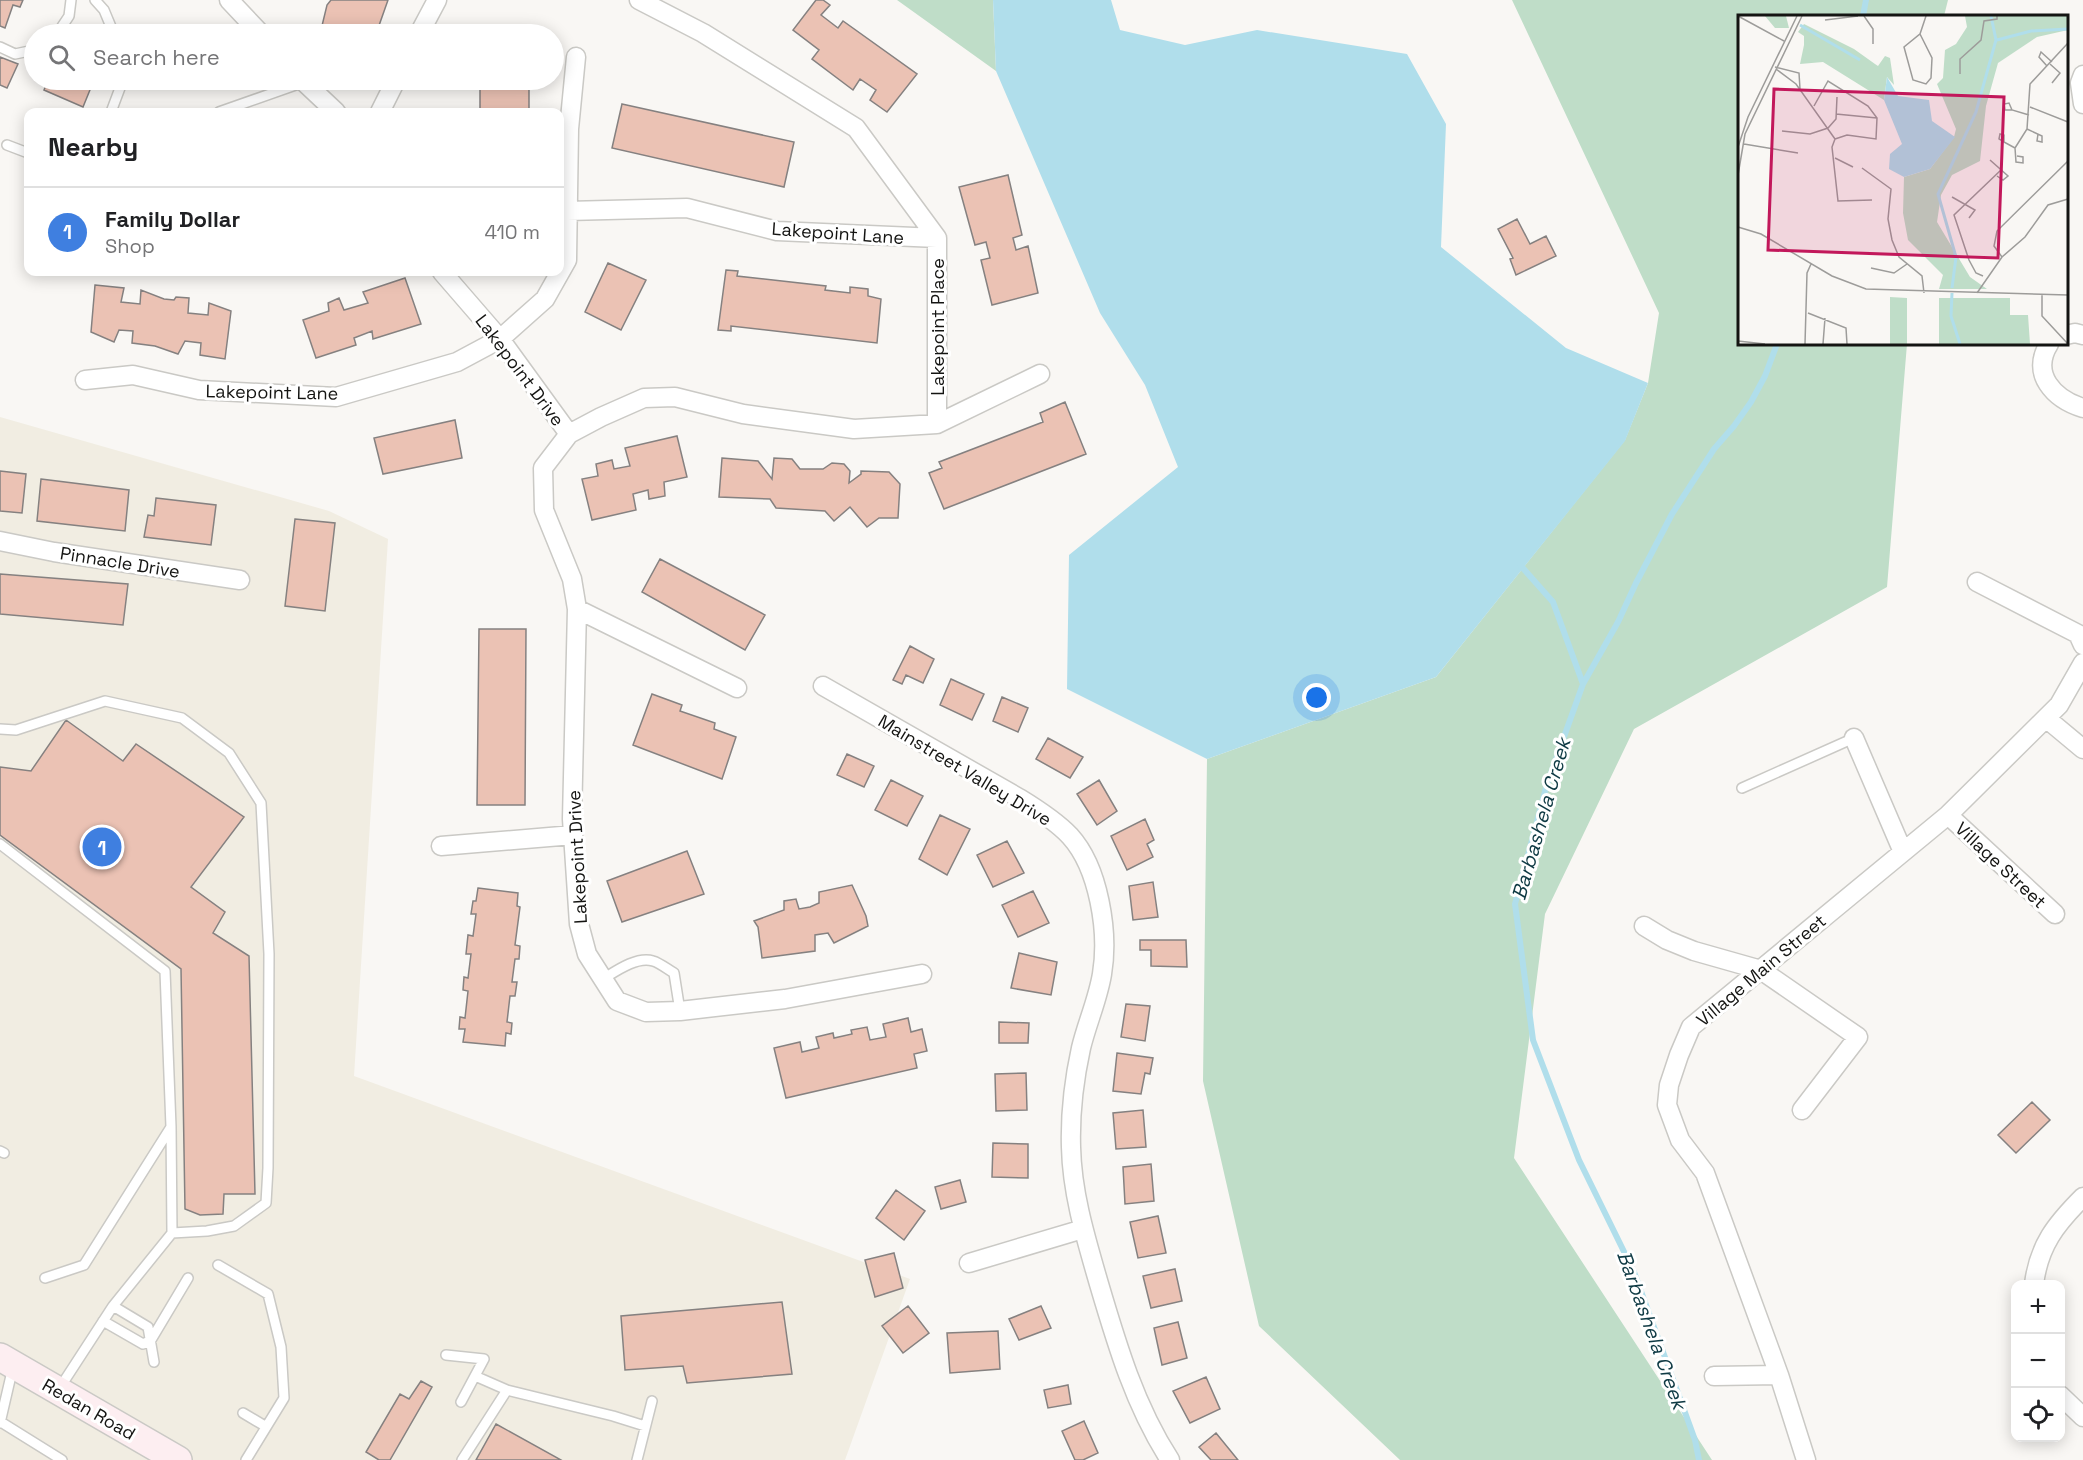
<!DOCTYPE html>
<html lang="en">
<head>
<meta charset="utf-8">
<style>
  :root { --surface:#fff; --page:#f2f2f2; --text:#202124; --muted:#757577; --line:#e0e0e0; --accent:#216d71 }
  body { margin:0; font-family:"Space Grotesk",sans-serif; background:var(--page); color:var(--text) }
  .controls { position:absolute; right:18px; bottom:18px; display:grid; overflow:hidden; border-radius:12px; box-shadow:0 3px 15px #0003 }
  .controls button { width:54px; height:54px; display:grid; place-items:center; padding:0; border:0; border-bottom:2px solid var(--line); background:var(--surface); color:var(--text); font:30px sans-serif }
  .you { position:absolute; left:1317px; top:698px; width:21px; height:21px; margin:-15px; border:4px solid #fff; border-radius:50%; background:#1a73e8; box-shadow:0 0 0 9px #1a73e833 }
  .badge { display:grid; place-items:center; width:39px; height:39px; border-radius:50%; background:var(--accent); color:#fff; font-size:20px; font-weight:700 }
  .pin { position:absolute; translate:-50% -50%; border:3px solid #fff; box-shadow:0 2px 6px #0006 }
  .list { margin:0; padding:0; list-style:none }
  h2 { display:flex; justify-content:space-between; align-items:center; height:78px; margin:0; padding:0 24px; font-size:26px }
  h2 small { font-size:20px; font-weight:400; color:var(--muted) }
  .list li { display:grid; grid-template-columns:39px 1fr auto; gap:18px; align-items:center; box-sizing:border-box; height:90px; padding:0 24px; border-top:2px solid var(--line) }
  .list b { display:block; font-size:22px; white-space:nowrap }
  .list p { margin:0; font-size:20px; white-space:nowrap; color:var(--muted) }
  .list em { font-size:20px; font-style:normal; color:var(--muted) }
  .icon { flex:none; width:33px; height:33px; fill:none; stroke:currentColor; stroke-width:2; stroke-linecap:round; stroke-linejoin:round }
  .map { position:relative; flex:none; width:2083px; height:1460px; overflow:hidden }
  .search { position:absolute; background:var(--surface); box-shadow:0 3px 15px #0003; left:24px; top:24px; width:540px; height:66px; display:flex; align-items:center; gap:15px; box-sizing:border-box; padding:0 21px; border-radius:33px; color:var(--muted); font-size:22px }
  .panel { position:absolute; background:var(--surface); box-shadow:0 3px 15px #0003; left:24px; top:108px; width:540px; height:168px; border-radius:12px }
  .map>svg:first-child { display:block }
  .built { fill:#f1ede2 }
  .green { fill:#bfddc8 }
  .water { fill:#b0deeb }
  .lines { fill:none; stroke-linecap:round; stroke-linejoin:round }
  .stream { stroke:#b0deeb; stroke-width:6 }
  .building { fill:#ebc2b4; stroke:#858180; stroke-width:1.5 }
  .lane-casing { stroke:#cac9c5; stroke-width:12 }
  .street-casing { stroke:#cac9c5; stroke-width:21 }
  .secondary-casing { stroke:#cac9c5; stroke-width:30 }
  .lane { stroke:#fff; stroke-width:9 }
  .street { stroke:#fff; stroke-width:18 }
  .secondary { stroke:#fdeef1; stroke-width:27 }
  .labels { text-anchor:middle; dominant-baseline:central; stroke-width:6; stroke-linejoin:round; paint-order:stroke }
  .street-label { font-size:18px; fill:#141412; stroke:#fff }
  .water-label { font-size:20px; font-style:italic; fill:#0f3a44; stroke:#fff }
  .inset-river { fill:none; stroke:#b0deeb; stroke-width:3 }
  .inset-road { fill:none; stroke:#9d9c9a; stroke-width:1.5 }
  .view { fill:#c2185b; fill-opacity:0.15; stroke:#c2185b; stroke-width:3 }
  .inset-edge { fill:none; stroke:#141412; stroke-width:3 }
</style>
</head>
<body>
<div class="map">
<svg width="2083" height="1460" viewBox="0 0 2083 1460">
  <rect width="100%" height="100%" fill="#f9f7f4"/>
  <path class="built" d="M0,417L329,511L388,539L354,1076L910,1279L845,1460H0Z"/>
  <path class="green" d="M897,0H993L996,71Z
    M1512,0H1948L1944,16H1740V344H1907L1887,587L1634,729L1545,914L1514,1158L1712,1460H1400L1259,1326L1203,1081L1207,759L1436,677L1625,440L1648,383L1659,313Z"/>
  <path class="water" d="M993,0H1111L1120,30L1185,45L1257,30L1407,54L1446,124L1441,247L1566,348L1648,383L1625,441L1436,677L1207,759L1067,689L1069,555L1178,467L1145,385L1100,313L996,71Z"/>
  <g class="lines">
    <path class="stream" d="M1863,16L1866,0
      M1521,566L1553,602L1583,684
      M1699,1460L1695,1440L1634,1272L1579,1160L1533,1040L1515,904L1547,784L1583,684L1618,622L1636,583L1672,514L1714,449L1734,426L1751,402L1765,376L1777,344"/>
  </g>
  <path class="building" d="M0,0H23L20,7L13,5L5,28L0,26Z
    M331,0H388L376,34L366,31L363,34H320L327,5Z
    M816,0H823L830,5L821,15L838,28L843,21L917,74L887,112L870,100L876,90L860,79L853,90L812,59L819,50L793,30Z
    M0,57L18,64L7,88L0,85Z
    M48,80H94L83,107L44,90Z
    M480,80H537V88H529V112H480Z
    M622,104L794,142L784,187L612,148Z
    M1008,175L1022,235L1013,238L1016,250L1028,246L1038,293L992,305L981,260L990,258L986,242L975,245L959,187Z
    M1517,219L1530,244L1546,236L1556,256L1516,275L1510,259L1513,258L1498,229Z
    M608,263L646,280L621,330L585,312Z
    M726,270L738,271L737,276L826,286L825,290L850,293V287L868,289V296L881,299L877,343L731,326V331L718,330Z
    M405,278L421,324L373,339L372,331L354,338L356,345L316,358L303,320L329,311L328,303L339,298L344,310L368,303L363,292Z
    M95,285L124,288L121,302L140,304L141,290L164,299L174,300L176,297L189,298L188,313L208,315L209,303L231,311L225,359L200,355L201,343L185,341L178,354L155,346L132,343L133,331L119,330L114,342L91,332Z
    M1065,402L1086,454L944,509L929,473L942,468L939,462L1043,422L1040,413Z
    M455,420L462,458L383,474L374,438Z
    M677,436L687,477L664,482L665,496L649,499L648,490L633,494L636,510L592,520L582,479L598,476L596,464L612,460L614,469L630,466L625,448Z
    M722,458L758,461L772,479L774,458L792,459L800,469H823L832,463L844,464L850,471L849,483L861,474V471L889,472L900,484L898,518H879L867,527L850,507L834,521L825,511L776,508L770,499L719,497Z
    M0,471L26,474L22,513L0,511Z
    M41,479L129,490L125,531L37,521Z
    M156,498L216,505L211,545L144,537L148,515L154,516Z
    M295,519L335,523L325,611L285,606Z
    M660,559L765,615L745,650L642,592Z
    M0,574L128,584L123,625L0,614Z
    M479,629H526L525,805H477Z
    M910,646L934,659L923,683L906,675L902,684L893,680Z
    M951,679L984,694L972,720L940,705Z
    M652,694L682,705L680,711L715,723L714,729L736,737L722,779L633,745Z
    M1002,697L1028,708L1018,732L993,721Z
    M66,720L123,761L136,744L244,817L191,887L225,912L213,933L249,956L255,1194H224L223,1214L200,1215L185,1209L181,969L0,835V767L31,771Z
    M1048,738L1083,757L1070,778L1036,759Z
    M847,754L874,766L864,787L837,775Z
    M891,780L923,796L907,826L875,810Z
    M1099,780L1117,811L1097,825L1077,794Z
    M940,815L970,829L947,875L919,859Z
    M1145,819L1154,840L1147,844L1153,857L1127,870L1111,836Z
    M1007,841L1024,873L993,887L977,855Z
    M687,851L704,894L622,922L607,881Z
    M1153,882L1158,917L1133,920L1129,886Z
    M852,885L866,916L868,926L834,943L828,933L815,935V951L762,958L758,927L754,921L784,910V901L796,899L799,909L810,907L819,903V892Z
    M478,888L518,893L517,906L520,907L515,945L520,946L519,959H515L512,982H517L515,996H510L507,1022L512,1023L511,1034L506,1033L505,1046L463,1042L465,1029H459L460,1017L465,1018L468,991L463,990L464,977L468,978L471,954H466L468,935L473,936L476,914H471L473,901H476Z
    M1033,891L1049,923L1018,937L1002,905Z
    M1140,940H1186L1187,967L1151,966V950H1140Z
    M1019,953L1057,962L1051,995L1011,988Z
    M1126,1004L1150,1006L1145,1041L1121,1037Z
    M908,1018L911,1032L922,1029L927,1051L914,1054L917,1068L786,1098L774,1048L800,1042L802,1052L819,1048L816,1037L833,1033L834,1038L852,1034L851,1030L867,1027L870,1040L886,1037L883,1024Z
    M999,1022L1029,1023L1028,1043H999Z
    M1117,1053L1153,1058L1150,1074L1145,1073L1141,1094L1113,1091Z
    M1026,1073L1027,1110L996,1111L995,1074Z
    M2032,1102L2050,1120L2016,1153L1998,1135Z
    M1143,1110L1146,1147L1116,1149L1113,1113Z
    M993,1143L1028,1144V1178L992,1177Z
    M1151,1164L1154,1201L1125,1204L1123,1167Z
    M960,1180L966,1202L941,1209L935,1187Z
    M896,1190L925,1211L904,1240L876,1218Z
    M1158,1216L1166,1253L1138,1258L1130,1222Z
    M894,1253L903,1288L875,1297L865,1260Z
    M1175,1269L1182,1301L1151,1308L1143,1276Z
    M782,1302L792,1374L687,1383L683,1366L625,1370L621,1316Z
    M908,1306L929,1333L903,1353L882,1326Z
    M1041,1306L1051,1328L1019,1340L1009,1319Z
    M1178,1322L1187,1358L1162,1365L1154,1328Z
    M998,1331L1000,1369L950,1373L947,1333Z
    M1206,1377L1220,1409L1190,1423L1173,1391Z
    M421,1381L432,1387L390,1460H379L366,1452L400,1394L409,1399Z
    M1068,1385L1071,1404L1048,1408L1044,1390Z
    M1084,1421L1098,1453L1083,1460H1075L1062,1431Z
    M496,1424L561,1460H476Z
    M1216,1433L1238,1460H1211L1199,1447Z"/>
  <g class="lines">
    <defs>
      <path id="lane" d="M95,0L104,10L114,34
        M57,34L69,16L71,0
        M0,47L15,54L34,50
        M111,112L120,88L121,80
        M219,112L304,82
        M7,145L28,153
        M0,729L16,730L105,701L182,718L229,753L261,803L269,954L268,1168L266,1203L234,1226L207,1231L172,1233L113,1306L59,1389
        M1742,788L1854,738
        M0,844L165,971L171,1127L84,1265L45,1278
        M603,979C616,971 637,956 653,961C660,963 667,969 674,973L680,1011
        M171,1127L172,1233
        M0,1151L4,1153
        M218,1265L268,1294L281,1347L284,1398L246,1460
        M113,1306L148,1327L154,1362
        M103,1321L143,1344L151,1340L188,1278
        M446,1355L484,1359L461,1402
        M475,1376L507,1390
        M243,1413L265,1426
        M1,1422L62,1460
        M0,1423L13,1367
        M462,1460L507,1390L613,1416L645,1426
        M637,1460L652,1401"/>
      <path id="street" d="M229,0L261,34
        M639,0L703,33L856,128L937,238V424L854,429L743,414L675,397L644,398L601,417L569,434L543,468L544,510L572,579L577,609L572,819L579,924L587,954L617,1001L646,1012L680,1011L785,999L922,974
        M419,34L437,0
        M2083,75L2080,83L2083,104
        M302,80L336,112
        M380,112L396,80
        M567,211L687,208L777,231L937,238
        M442,272L500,339L569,434
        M2066,335L2075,333L2083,335
        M2049,344C2030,374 2054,399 2083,408
        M85,380L133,375L199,390L336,397L457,362L500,339L545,299L567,260L569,129L576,57
        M937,424L1040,374
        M0,541L54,552L240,580
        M1977,582L2078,634L2083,645
        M577,609L737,688
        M823,686L1019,798C1037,809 1056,821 1070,836C1099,868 1109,932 1102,974C1098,999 1087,1023 1081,1048C1074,1080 1070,1114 1071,1147C1072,1194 1086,1239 1099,1284C1117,1345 1135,1406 1170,1460
        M2047,719L2083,749
        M1854,738L1903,852
        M1948,815L2055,914
        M441,846L573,835
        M1644,926L1667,940L1694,951L1761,970L1858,1037L1802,1110
        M969,1263L1083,1229
        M2034,1284C2039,1245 2056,1224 2083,1197
        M1714,1376L1779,1375
        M2060,1395L2083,1417
        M1806,1460L1779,1375L1705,1173L1680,1140L1667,1105L1669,1085L1679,1055L1691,1027L1948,815L2059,705L2083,663"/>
      <path id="secondary" d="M0,1357L178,1460"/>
    </defs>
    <use href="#lane" class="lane-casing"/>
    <use href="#street" class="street-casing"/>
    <use href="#secondary" class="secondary-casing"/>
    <use href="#lane" class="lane"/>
    <use href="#street" class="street"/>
    <use href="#secondary" class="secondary"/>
  </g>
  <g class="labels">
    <g class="street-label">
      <text transform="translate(838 233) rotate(4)">Lakepoint Lane</text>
      <text transform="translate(937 327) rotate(-90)">Lakepoint Place</text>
      <text transform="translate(520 370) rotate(53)">Lakepoint Drive</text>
      <text transform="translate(272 392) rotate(1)">Lakepoint Lane</text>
      <text transform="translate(120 562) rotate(9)">Pinnacle Drive</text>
      <text transform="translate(965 770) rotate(31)">Mainstreet Valley Drive</text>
      <text transform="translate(577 857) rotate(-93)">Lakepoint Drive</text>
      <text transform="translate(2001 865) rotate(43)">Village Street</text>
      <text transform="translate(1761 970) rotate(-40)">Village Main Street</text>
      <text transform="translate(89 1409) rotate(30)">Redan Road</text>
    </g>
    <g class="water-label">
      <text transform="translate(1541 819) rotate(-74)">Barbashela Creek</text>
      <text transform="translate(1652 1330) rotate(70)">Barbashela Creek</text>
    </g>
  </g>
  <g transform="translate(1738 15)">
    <rect width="330" height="330" fill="#f9f7f4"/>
    <path d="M27,1H48L51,13H37ZM227,1H330V15L299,22L260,48L248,91L242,146L214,160L203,180L199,207L232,262L249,274H201L205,260L170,225L165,198L166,162L192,154L216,122L218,114L199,69L205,63L207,35L218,29L229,12ZM66,9L116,34L137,49L140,51L147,41L152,43L156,70L149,62L146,85L85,47L62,49L66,30V21L60,17ZM152,282L169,283V329H152ZM201,283H272V300H290L292,329H201Z" fill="#bfddc8"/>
    <path d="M149,62L160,81L191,85L194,106L217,122L192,154L166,162L151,154L152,139L164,129L146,85Z" fill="#b0deeb"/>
    <path class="inset-river" d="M62,10L122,45M259,25L293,16L330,14M214,273L218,242L200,179L238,97L258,25L253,1M214,278L213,301L222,329"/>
    <path class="inset-road" d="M0,1L46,26M126,1L135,14V29M87,5L120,1M182,19L194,43L193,63L188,69L175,65L166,32ZM182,19L188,1M312,49L322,58L314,68M309,51L301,42L303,37L314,47M37,52L61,58L62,74M38,54L58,69L97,124M222,59V44L243,25L246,6L259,4V1M76,91L90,66L130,91L139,103L138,124L109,120L97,124M292,92L330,107M274,95H267L266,89L271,88L274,95L291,100M98,99L139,103M289,114L304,121V127L299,126L300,119M44,116L72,119L90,113L98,104L99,82M97,124L94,132L100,186L134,185M266,127L261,124L262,119L266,120V127L277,133M6,129L60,138M0,132L10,102L59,1M277,133L289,114L292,69L330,28M277,133L278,147L285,148V142L279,141M97,143L115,152M252,145L270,161L265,165L259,161M124,153L153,174L150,204L154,225L161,242L184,261L186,278M0,160L7,119L64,1M214,182L237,195L231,203M0,212L23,219L94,261L128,274L330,280M264,242L256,231L259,216L330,146M133,253L156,258L169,249M245,261L238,258L231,245L216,200L264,154M239,278L264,242L287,222L310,190L330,184M304,280V301L330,329M70,298L108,313L109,329M0,326L27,329M67,329L69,258L73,249M85,329L87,303"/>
    <path class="view" d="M36,74L266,82L260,243L30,235Z"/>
    <rect width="330" height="330" class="inset-edge"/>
  </g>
</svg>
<div class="controls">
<button>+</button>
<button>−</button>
<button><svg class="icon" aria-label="locate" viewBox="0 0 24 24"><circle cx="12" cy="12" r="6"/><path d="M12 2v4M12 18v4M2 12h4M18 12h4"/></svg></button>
</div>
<div class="you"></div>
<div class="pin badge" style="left:102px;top:847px;background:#3f7fe0">1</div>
<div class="search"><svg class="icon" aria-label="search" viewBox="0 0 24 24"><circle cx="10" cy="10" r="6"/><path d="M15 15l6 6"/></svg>Search here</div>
<section class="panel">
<h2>Nearby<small></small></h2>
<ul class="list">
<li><span class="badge" style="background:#3f7fe0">1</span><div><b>Family Dollar</b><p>Shop</p></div><em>410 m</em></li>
</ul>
</section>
</div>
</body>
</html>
